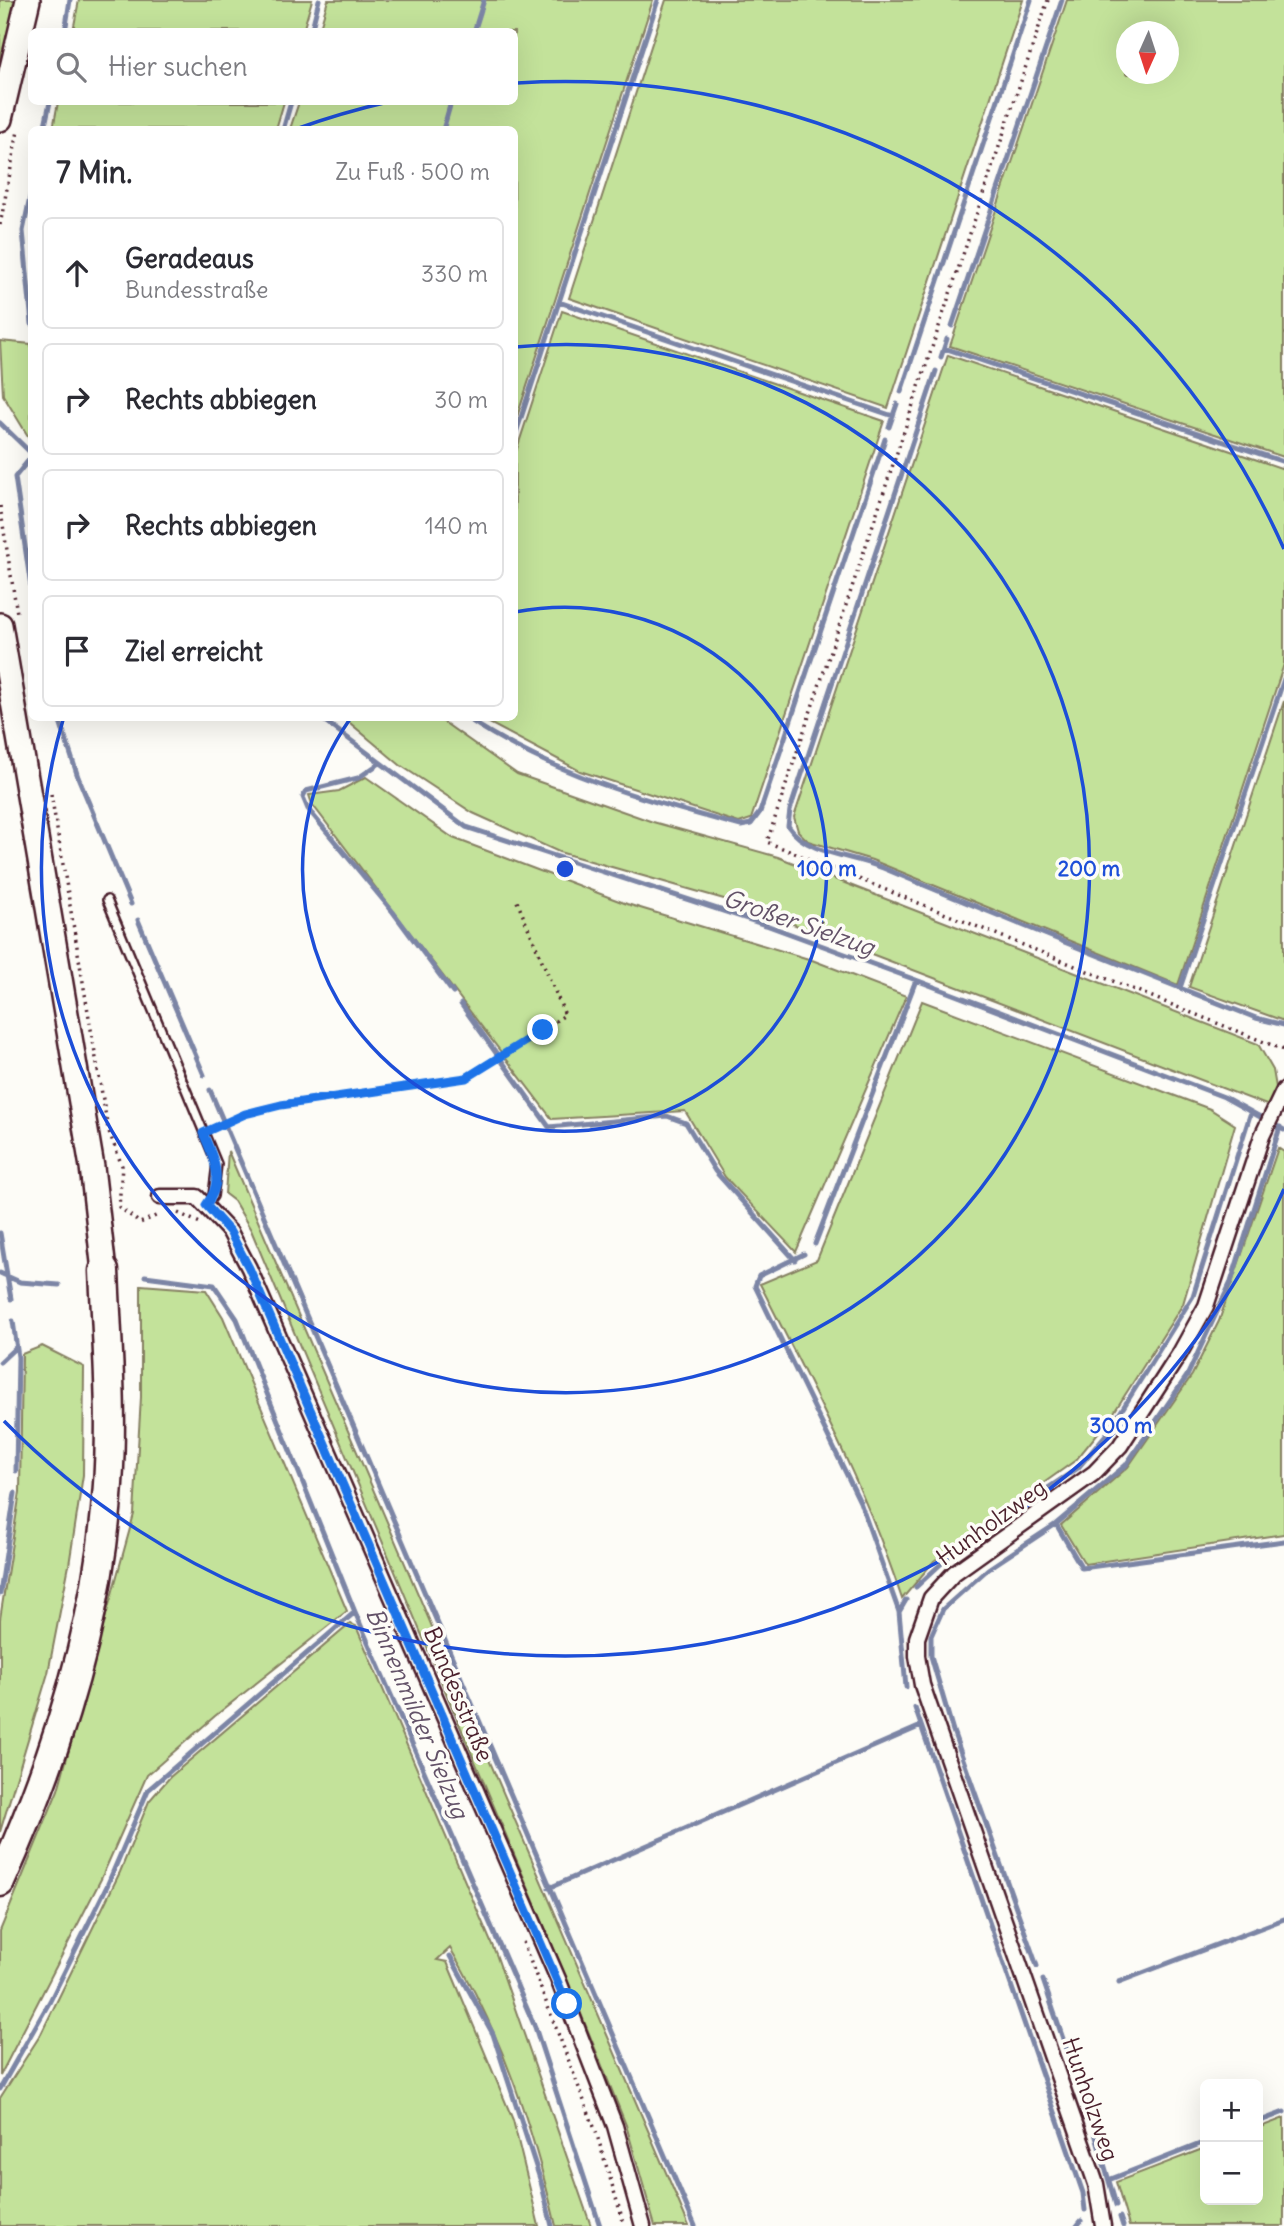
<!DOCTYPE html>
<html lang="de">
<head>
<meta charset="utf-8">
<style>
  :root { --surface:#fff; --page:#f7f7f7; --text:#2b2b33; --muted:#7c7c81; --line:#e1e1e2 }
  body { margin:0; font-family:Delius,sans-serif; background:var(--page); color:var(--text) }
  .controls { position:absolute; right:21px; bottom:21px; display:grid; overflow:hidden; border-radius:10px; box-shadow:0 7px 28px #0002 }
  .controls button { width:63px; height:63px; display:grid; place-items:center; padding:0; border:0; border-bottom:2px solid var(--line); background:var(--surface); color:var(--text); font:35px sans-serif }
  .compass { position:absolute; left:1116px; top:21px; width:63px; height:63px; border-radius:50%; background:var(--surface); box-shadow:0 7px 28px #0002; rotate:183deg }
  .stop { position:absolute; width:21px; height:21px; margin:-16px; border:5px solid #1a73e8; border-radius:50%; background:#fff }
  .stop.end { background:#1a73e8; border-color:#fff; box-shadow:0 2px 7px #0008 }
  .list { margin:0; padding:0; list-style:none }
  h2 { display:flex; justify-content:space-between; align-items:center; height:91px; margin:0; padding:0 28px; font-size:30px }
  h2 small { font-size:23px; font-weight:400; color:var(--muted) }
  .list li { display:grid; grid-template-columns:46px 1fr auto; gap:21px; align-items:center; box-sizing:border-box; height:112px; margin:0 14px 14px; padding:0 14px; border:2px solid var(--line); border-radius:10px }
  .list b { display:block; font-size:26px; white-space:nowrap }
  .list p { margin:0; font-size:23px; white-space:nowrap; color:var(--muted) }
  .list em { font-size:23px; font-style:normal; color:var(--muted) }
  .icon { flex:none; width:38px; height:38px; fill:none; stroke:currentColor; stroke-width:2; stroke-linecap:round; stroke-linejoin:round }
  .map { position:relative; flex:none; width:1284px; height:2226px; overflow:hidden }
  .search { position:absolute; background:var(--surface); box-shadow:0 7px 28px #0002; left:28px; top:28px; width:490px; height:77px; display:flex; align-items:center; gap:18px; box-sizing:border-box; padding:0 24px; border-radius:10px; color:var(--muted); font-size:26px }
  .panel { position:absolute; background:var(--surface); box-shadow:0 7px 28px #0002; left:28px; top:126px; width:490px; height:595px; border-radius:10px }
  .map>svg:first-child { display:block }
  .green { fill:#c3e29a; stroke:#868062; stroke-width:2; fill-rule:evenodd }
  .lines { fill:none; stroke-linecap:round; stroke-linejoin:round }
  .stream { stroke:#7c85a5; stroke-width:5 }
  .lane-casing { stroke:#4a1f2b; stroke-width:12 }
  .street-casing { stroke:#4a1f2b; stroke-width:19 }
  .primary-casing { stroke:#4a1f2b; stroke-width:28 }
  .highway-casing { stroke:#4a1f2b; stroke-width:33 }
  .path { stroke:#4a1f2b; stroke-width:3.5; stroke-dasharray:2 5; stroke-linecap:butt }
  .lane { stroke:#fdfcf7; stroke-width:7 }
  .street { stroke:#fdfcf7; stroke-width:14 }
  .primary { stroke:#fdfcf7; stroke-width:23 }
  .highway { stroke:#fdfcf7; stroke-width:28 }
  .route { stroke:#1a73e8; stroke-width:9 }
  .ring { fill:none; stroke:#1d4ed8; stroke-width:3.5 }
  .labels { text-anchor:middle; dominant-baseline:central; stroke-width:7; stroke-linejoin:round; paint-order:stroke }
  .street-label { font-size:23px; fill:#4a1f2b; stroke:#fdfcf7 }
  .water-label { font-size:24px; font-style:italic; fill:#635268; stroke:#fdfcf7 }
  .centre { fill:#1d4ed8; stroke:#fdfcf7; stroke-width:3.5 }
  .ring-label { font-size:21px; text-anchor:middle; font-weight:bold; fill:#1d4ed8; stroke:#fdfcf7; stroke-width:7; stroke-linejoin:round; paint-order:stroke }
</style>
</head>
<body>
<div class="map">
<svg width="1284" height="2226" viewBox="0 0 1284 2226">
  <rect width="100%" height="100%" fill="#fdfcf7"/>
  <filter id="ink" filterUnits="userSpaceOnUse"><feTurbulence type="fractalNoise" baseFrequency=".0143" numOctaves="2"/><feDisplacementMap in="SourceGraphic" scale="14" xChannelSelector="R" yChannelSelector="G"/><feConvolveMatrix kernelMatrix="1 2 1 2 8 2 1 2 1" color-interpolation-filters="sRGB"/></filter>
  <g filter="url(#ink)">
    <path class="green" d="M0,0H18L0,73Z
      M79,0H312L303,31H73Z
      M328,0H653L515,423L514,130L290,129L299,102H514V32L319,31Z
      M666,0H1023L888,408L569,298Z
      M1067,0H1284V457L950,346ZM1126,32H1168V74H1126Z
      M58,102H284L276,129H53Z
      M562,311L884,421L751,819L739,823L580,771L480,718H514L515,455Z
      M0,341L31,344V441L3,395Z
      M948,355L1284,469V664L1178,985L872,860L808,841L798,831L794,817Z
      M1284,701V1021L1189,987Z
      M344,718H438L517,774L653,822L778,857L1258,1044L1273,1070L1277,1093L1269,1106L738,903L559,852L473,813L400,765Z
      M366,777L453,838L627,904L812,960L906,996L796,1252L725,1177L685,1111L552,1119L312,804L309,795L339,791Z
      M922,1001L1210,1109L1235,1125L1183,1304L1111,1417L1076,1460L934,1561L902,1599C866,1489 812,1387 760,1284L817,1260Z
      M1278,1148L1284,1152V1534L1085,1564L1061,1525L1128,1467L1192,1375L1219,1321Z
      M228,1151L689,2226H655L626,2125L573,1994L251,1230L234,1201L225,1194Z
      M141,1285L206,1290L223,1317L347,1611L215,1716L147,1775L101,1879L0,2076V1931L58,1790L134,1514L141,1397Z
      M42,1346L84,1367L83,1475L69,1565L48,1673L0,1832V1619L20,1492L22,1354Z
      M350,1624L356,1626L496,1954L591,2226H556C533,2130 502,2033 450,1948L437,1960L447,1962L513,2120L539,2226H0V2098L41,2034L120,1872L149,1801L170,1777Z
      M1284,2118V2226H1129L1116,2182L1205,2148V2200H1258V2128Z"/>
    <g class="lines">
      <path class="stream" d="M65,32L70,0
        M311,32L319,0
        M474,32L484,0
        M44,130L50,102
        M283,130L291,102
        M443,130L451,102
        M32,188L23,231L32,324
        M559,302L893,416
        M952,326L1062,0
        M944,348L1284,462
        M941,357L947,339
        M936,371L790,810L788,826C808,855 852,855 883,868C1007,920 1131,969 1256,1018L1284,1025
        M901,392L1031,0
        M0,423L32,454
        M889,427L897,404
        M514,439L658,0
        M32,456L15,477L32,594
        M59,718L78,777L131,904
        M321,718L466,827L766,925L916,980L1224,1097L1284,1130
        M467,718C549,773 646,801 741,826L751,824L760,812L885,439
        M380,763L358,778L306,791L303,797L308,809L393,912L453,993
        M138,920L204,1075
        M1180,988L1284,679
        M461,1004L549,1127L667,1116L686,1123L715,1171L795,1260
        M210,1090L695,2226
        M1280,1127L1231,1282L1187,1376L1126,1465L1056,1524L1082,1568L1284,1541
        M0,1233L11,1299
        M815,1244L916,980
        M804,1254L759,1276L755,1286L860,1502L899,1612L906,1687
        M0,1273L20,1282L59,1285
        M145,1276L214,1285L237,1319L355,1612L535,2027L600,2226
        M13,1321L18,1357L16,1471
        M0,1362L15,1348
        M916,1587L958,1548L1078,1468L1108,1432L1193,1296L1251,1112
        M0,1594L15,1493
        M899,1612L906,1600
        M915,1708L1083,2193L1085,2210
        M549,1888L921,1726
        M450,1956L493,2034L541,2182L552,2226
        M1037,1966L953,1731L931,1656V1636L943,1609L988,1569L1056,1524
        M1043,1980L1091,2121
        M1119,1982L1284,1919
        M0,2089L50,2001L107,1886L148,1790L355,1612
        M1258,2122L1284,2112
        M1095,2133L1116,2205
        M1111,2179L1205,2142
        M1120,2217L1123,2226
        M1077,2226L1081,2221"/>
      <defs>
        <path id="lane" d="M107,900L217,1164L213,1196L206,1205"/>
        <path id="street" d="M160,1197H197L230,1232L249,1268L558,1979L615,2126L643,2226
          M1103,2226L1096,2184L922,1685L917,1656V1638L931,1598L954,1573L1094,1473L1120,1446L1180,1353L1206,1306L1262,1136L1284,1090"/>
        <path id="primary" d="M0,119L28,0
          M0,625L92,1167L104,1271"/>
        <path id="highway" d="M0,1882C56,1758 100,1621 108,1484C113,1413 107,1342 104,1271"/>
      </defs>
      <use href="#lane" class="lane-casing"/>
      <use href="#street" class="street-casing"/>
      <use href="#primary" class="primary-casing"/>
      <use href="#highway" class="highway-casing"/>
      <path class="path" d="M1048,0L767,842L1284,1050
        M0,225L18,131
        M0,506L17,613
        M51,794L108,1129L122,1166L119,1207L140,1223L160,1214
        M214,1129L245,1114L281,1105L466,1078L565,1015L516,899
        M178,1213L200,1223
        M523,1942L596,2132L624,2224"/>
      <use href="#lane" class="lane"/>
      <use href="#street" class="street"/>
      <use href="#primary" class="primary"/>
      <use href="#highway" class="highway"/>
    </g>
  </g>
  <g class="lines" filter="url(#ink)">
    <path class="route" d="M543,1030L466,1078L281,1105L245,1114L203,1133C214,1158 225,1181 206,1205L230,1232L249,1268L567,2004"/>
  </g>
  <g class="ring">
    <path d="M515 612A262 262 0 1 1 350 719"/>
    <path d="M515 347A524 524 0 1 1 63 720"/>
    <path d="M1284 1189A787 787 0 0 1 4 1421M296 129A787 787 0 0 1 388 102M517 83A787 787 0 0 1 1284 549"/>
  </g>
  <g class="labels">
    <g class="street-label">
      <text transform="translate(991 1522) rotate(-36)">Hunholzweg</text>
      <text transform="translate(459 1694) rotate(67)">Bundesstraße</text>
      <text transform="translate(1091 2099) rotate(71)">Hunholzweg</text>
    </g>
    <g class="water-label">
      <text transform="translate(799 922) rotate(19)">Großer Sielzug</text>
      <text transform="translate(418 1713) rotate(67)">Binnenmilder Sielzug</text>
    </g>
  </g>
  <circle cx="565" cy="869" r="10" class="centre"/>
  <g class="ring-label">
    <text x="827" y="876">100 m</text>
    <text x="1089" y="876">200 m</text>
    <text x="1121" y="1433">300 m</text>
  </g>
</svg>
<div class="controls">
<button>+</button>
<button>−</button>
</div>
<svg class="compass" viewBox="-18 -18 36 36"><path d="M0-13l5 13h-10z" fill="#e53935"/><path d="M0 13l5-13h-10z" fill="#7c7c81"/></svg>
<div class="stop" style="left:567px;top:2004px"></div>
<div class="stop end" style="left:543px;top:1030px"></div>
<div class="search"><svg class="icon" aria-label="search" viewBox="0 0 24 24"><circle cx="10" cy="10" r="6"/><path d="M15 15l6 6"/></svg>Hier suchen</div>
<section class="panel">
<h2>7 Min.<small>Zu Fuß · 500 m</small></h2>
<ul class="list">
<li><svg class="icon" aria-label="ahead" viewBox="0 0 24 24"><path d="M12 20V5M6 11l6-6 6 6"/></svg><div><b>Geradeaus</b><p>Bundesstraße</p></div><em>330 m</em></li>
<li><svg class="icon" aria-label="right" viewBox="0 0 24 24"><path d="M7 20v-9h11M14 6l5 5-5 5"/></svg><div><b>Rechts abbiegen</b></div><em>30 m</em></li>
<li><svg class="icon" aria-label="right" viewBox="0 0 24 24"><path d="M7 20v-9h11M14 6l5 5-5 5"/></svg><div><b>Rechts abbiegen</b></div><em>140 m</em></li>
<li><svg class="icon" aria-label="arrive" viewBox="0 0 24 24"><path d="M6 21V4h12l-3 4 3 4H6"/></svg><div><b>Ziel erreicht</b></div></li>
</ul>
</section>
</div>
</body>
</html>
